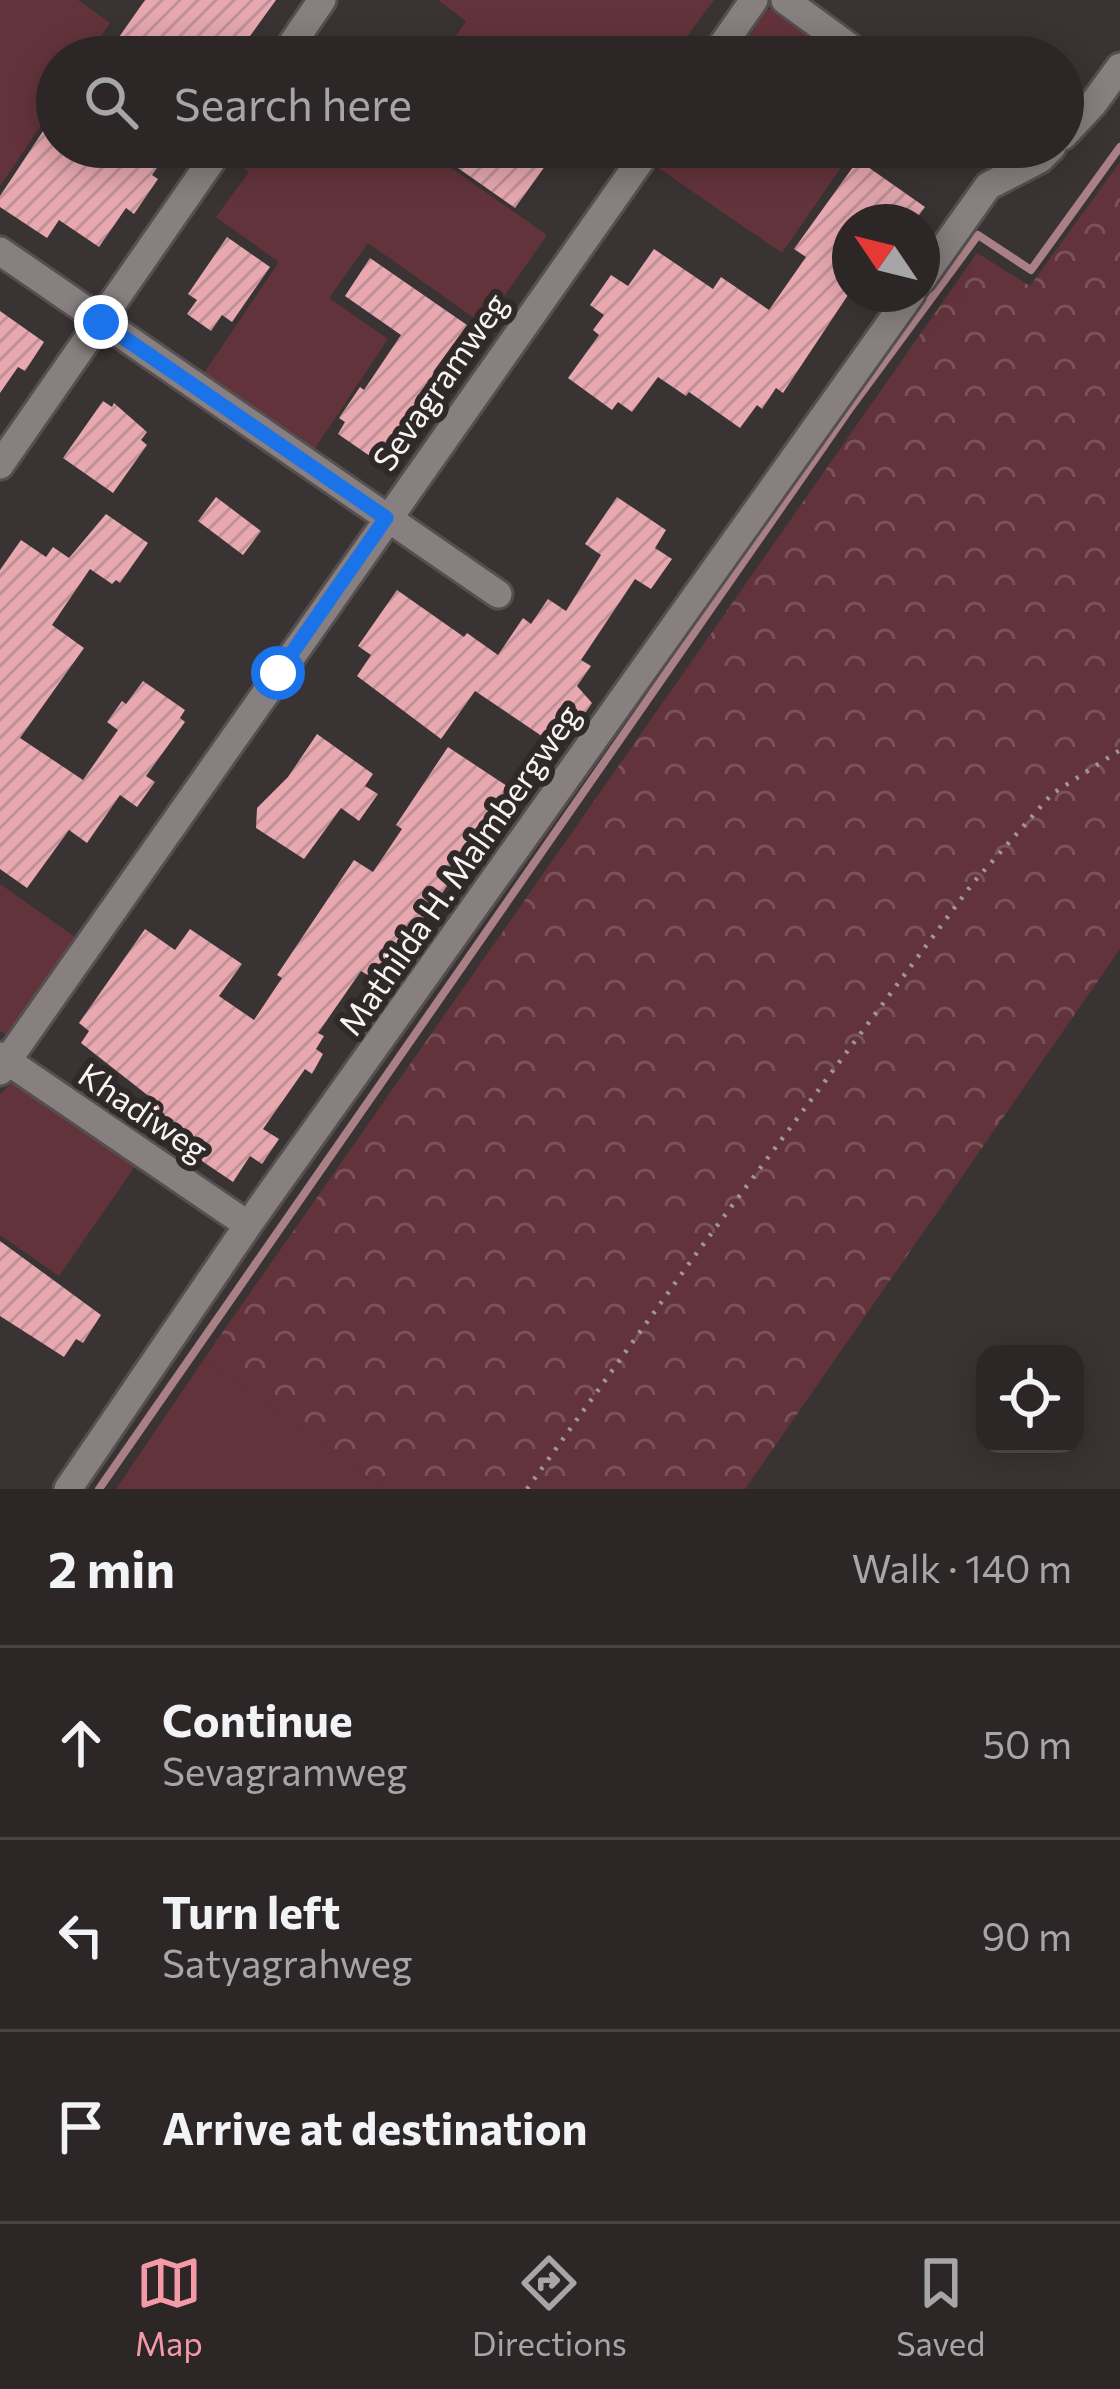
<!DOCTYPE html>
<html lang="en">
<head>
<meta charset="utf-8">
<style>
  :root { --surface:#2c2627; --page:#342e2f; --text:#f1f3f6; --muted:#a6a5a7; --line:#484344; --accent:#f49aa7 }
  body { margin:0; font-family:Commissioner,sans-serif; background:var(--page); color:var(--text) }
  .controls { position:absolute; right:36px; bottom:36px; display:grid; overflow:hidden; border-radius:24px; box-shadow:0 6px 30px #0003 }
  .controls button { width:108px; height:108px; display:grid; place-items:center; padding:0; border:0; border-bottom:3px solid var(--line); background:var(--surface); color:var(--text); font:60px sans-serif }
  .compass { position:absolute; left:832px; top:204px; width:108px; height:108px; border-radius:50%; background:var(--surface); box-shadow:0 6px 30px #0003; rotate:305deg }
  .stop { position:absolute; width:36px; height:36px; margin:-27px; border:9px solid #1a73e8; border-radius:50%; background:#fff }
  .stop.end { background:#1a73e8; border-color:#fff; box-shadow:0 3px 12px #0008 }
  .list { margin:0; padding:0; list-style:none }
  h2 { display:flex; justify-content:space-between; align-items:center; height:156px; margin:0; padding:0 48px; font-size:51px }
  h2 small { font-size:39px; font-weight:400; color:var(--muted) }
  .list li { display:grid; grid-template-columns:78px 1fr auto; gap:36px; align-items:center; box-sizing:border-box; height:192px; padding:0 48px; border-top:3px solid var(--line) }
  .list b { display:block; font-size:45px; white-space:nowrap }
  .list p { margin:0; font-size:39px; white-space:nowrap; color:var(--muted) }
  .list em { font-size:39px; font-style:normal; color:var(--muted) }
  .icon { flex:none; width:66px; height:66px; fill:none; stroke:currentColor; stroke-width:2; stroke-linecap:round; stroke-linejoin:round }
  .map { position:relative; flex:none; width:1120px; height:1489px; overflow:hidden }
  .search { position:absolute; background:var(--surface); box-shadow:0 6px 30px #0003; left:36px; right:36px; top:36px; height:132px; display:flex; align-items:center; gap:30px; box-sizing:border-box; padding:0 42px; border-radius:66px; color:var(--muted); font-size:45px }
  .sheet { height:732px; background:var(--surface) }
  nav { display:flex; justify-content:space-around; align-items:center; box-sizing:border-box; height:168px; border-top:3px solid var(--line); background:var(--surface); font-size:33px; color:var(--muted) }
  nav a { display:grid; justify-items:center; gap:6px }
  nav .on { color:var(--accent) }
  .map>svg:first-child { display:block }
  .grass { fill:#63333b }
  .forest { fill:url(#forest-crowns) }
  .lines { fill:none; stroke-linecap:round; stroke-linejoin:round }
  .stream { stroke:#a88086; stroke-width:8 }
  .building { fill:url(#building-hatch) }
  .minor-casing { stroke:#554f50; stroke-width:33 }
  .path { stroke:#9d9798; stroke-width:4.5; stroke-dasharray:3 9; stroke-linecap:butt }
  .minor { stroke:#877f80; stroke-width:27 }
  .route { stroke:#1a73e8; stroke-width:15 }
  .labels { text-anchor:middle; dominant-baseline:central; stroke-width:12; stroke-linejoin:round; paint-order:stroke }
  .street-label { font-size:33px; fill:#f8f4f4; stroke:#30292a }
</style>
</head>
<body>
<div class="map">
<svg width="1120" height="1489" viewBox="0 0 1120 1489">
  <defs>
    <pattern id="forest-crowns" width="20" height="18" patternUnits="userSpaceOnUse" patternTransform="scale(3)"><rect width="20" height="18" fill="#63333b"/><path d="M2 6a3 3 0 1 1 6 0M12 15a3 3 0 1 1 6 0" fill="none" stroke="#7a5158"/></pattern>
    <pattern id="building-hatch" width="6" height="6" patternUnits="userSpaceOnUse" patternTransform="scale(3)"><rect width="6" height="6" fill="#e7a8b0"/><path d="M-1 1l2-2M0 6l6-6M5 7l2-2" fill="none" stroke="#c09096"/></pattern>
  </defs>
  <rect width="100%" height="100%" fill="#3a3334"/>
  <path class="grass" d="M0,0H78L110,23L87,57H57V102L0,186Z
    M438,0H714L672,57H543L521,41L509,57H442L466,21Z
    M777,5L855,57H725L752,19Z
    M233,147H421L547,235L484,325L368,243L329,298L388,339L311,454L200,379L279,262L216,217L249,172L227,156Z
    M662,147H855L782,253L651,163Z
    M0,884L75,937L10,1037L0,1031Z
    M14,1081L138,1162L59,1276L0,1235V1094Z
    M204,1359L385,1489H116Z"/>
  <path class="forest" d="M1120,162V949L745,1489H385L204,1359L977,253L1030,286Z"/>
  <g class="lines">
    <path class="stream" d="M99,1489L849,410L978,235L1031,270L1120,147"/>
  </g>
  <path class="building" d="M145,0H276L235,57H105Z
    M57,110V147H172L152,175L158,179L134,214L126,208L99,247L59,220L47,238L0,207V196Z
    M428,147H526L548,162L515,208Z
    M858,160L925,207L914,222H850V292L783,393L776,388L762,409L757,405L740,428L689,392L686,396L658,377L632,412L618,402L612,410L568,378L599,335L593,330L604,315L590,305L611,275L628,286L654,249L713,289L721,277L769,310L806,257L794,249Z
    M227,237L270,267L232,322L222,315L211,331L187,314L197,300L188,294Z
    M370,258L467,325L433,372L452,385L405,451L393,443L380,463L338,434L345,422L339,418L360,387L364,390L401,335L345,296Z
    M0,311L44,342L25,371L18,367L0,393Z
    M103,401L112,407L114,403L147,432L141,440L147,445L113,493L63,458Z
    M216,497L261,531L243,555L198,521Z
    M617,497L666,530L655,548L672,559L651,589L635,579L581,660L591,666L577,686L592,703L561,749L475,691L441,739L357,676L371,655L358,646L397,590L464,637L467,633L498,655L523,618L531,624L548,599L566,611L601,555L585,544Z
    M106,514L148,543L120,583L116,580L112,584L90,569L52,625L84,648L20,738L83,780L118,730L107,722L122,701L126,704L143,681L185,710L180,718L185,722L146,776L155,782L137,807L120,795L87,843L69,830L27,888L0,869V570L21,540L46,557L53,547L69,558Z
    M317,734L373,774L365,786L378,794L359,821L341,808L304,859L256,828L257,808L288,777Z
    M448,747L513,790L500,810L509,815L502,825L507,828L496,846L486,839L469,864L465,861L388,968L380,963L371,977L361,971L318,1033L324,1036L316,1049L323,1054L312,1074L305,1069L263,1129L279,1139L262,1164L250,1156L233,1182L168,1138L173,1130L147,1111L155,1101L81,1043L89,1031L79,1023L145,929L175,950L190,929L242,964L219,996L254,1020L282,978L277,975L354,860L373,872L402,829L396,825Z
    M0,1241L101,1315L83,1343L76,1339L64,1357L0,1316Z"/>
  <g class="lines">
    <defs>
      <path id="minor" d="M785,0L863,57
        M283,57L322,0
        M714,57L754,0
        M1063,136L1093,104L1120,67
        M0,251L498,594
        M922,279L988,186L1040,159L1052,147
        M0,465L221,147
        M0,1056L248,1225
        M0,1071L650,147
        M68,1489L248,1225L911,294"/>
    </defs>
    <use href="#minor" class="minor-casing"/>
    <path class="path" d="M527,1489L696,1254L973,883L1052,794L1120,750"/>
    <use href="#minor" class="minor"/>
  </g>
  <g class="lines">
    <path class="route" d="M101,322L386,518L278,673"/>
  </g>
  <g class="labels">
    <g class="street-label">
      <text transform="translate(439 381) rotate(-55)">Sevagramweg</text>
      <text transform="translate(458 869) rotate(-55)">Mathilda H. Malmbergweg</text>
      <text transform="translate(144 1111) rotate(34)">Khadiweg</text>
    </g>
  </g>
</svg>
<div class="controls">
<button><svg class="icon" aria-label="locate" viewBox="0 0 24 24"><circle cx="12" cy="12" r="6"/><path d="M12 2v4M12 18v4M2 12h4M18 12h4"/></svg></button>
</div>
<svg class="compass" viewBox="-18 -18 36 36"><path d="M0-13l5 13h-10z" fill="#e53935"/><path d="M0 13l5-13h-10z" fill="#a6a5a7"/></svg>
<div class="stop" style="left:278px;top:673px"></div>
<div class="stop end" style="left:101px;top:322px"></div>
<div class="search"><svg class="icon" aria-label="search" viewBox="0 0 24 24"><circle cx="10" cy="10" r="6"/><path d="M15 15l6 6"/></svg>Search here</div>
</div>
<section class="sheet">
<h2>2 min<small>Walk · 140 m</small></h2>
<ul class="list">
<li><svg class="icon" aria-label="ahead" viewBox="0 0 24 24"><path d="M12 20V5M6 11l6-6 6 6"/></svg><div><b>Continue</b><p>Sevagramweg</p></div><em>50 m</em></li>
<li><svg class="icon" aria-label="left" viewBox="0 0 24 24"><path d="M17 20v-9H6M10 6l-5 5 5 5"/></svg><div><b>Turn left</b><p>Satyagrahweg</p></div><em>90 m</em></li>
<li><svg class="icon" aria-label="arrive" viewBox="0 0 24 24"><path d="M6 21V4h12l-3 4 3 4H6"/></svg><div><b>Arrive at destination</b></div></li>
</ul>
</section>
<nav>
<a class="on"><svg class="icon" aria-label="map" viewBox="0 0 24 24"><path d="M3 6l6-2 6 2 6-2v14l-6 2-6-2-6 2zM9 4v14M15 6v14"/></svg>Map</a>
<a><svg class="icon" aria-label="directions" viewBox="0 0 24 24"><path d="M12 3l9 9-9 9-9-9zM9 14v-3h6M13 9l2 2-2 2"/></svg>Directions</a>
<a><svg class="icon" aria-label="saved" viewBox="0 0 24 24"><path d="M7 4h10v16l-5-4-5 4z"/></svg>Saved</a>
</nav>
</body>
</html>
